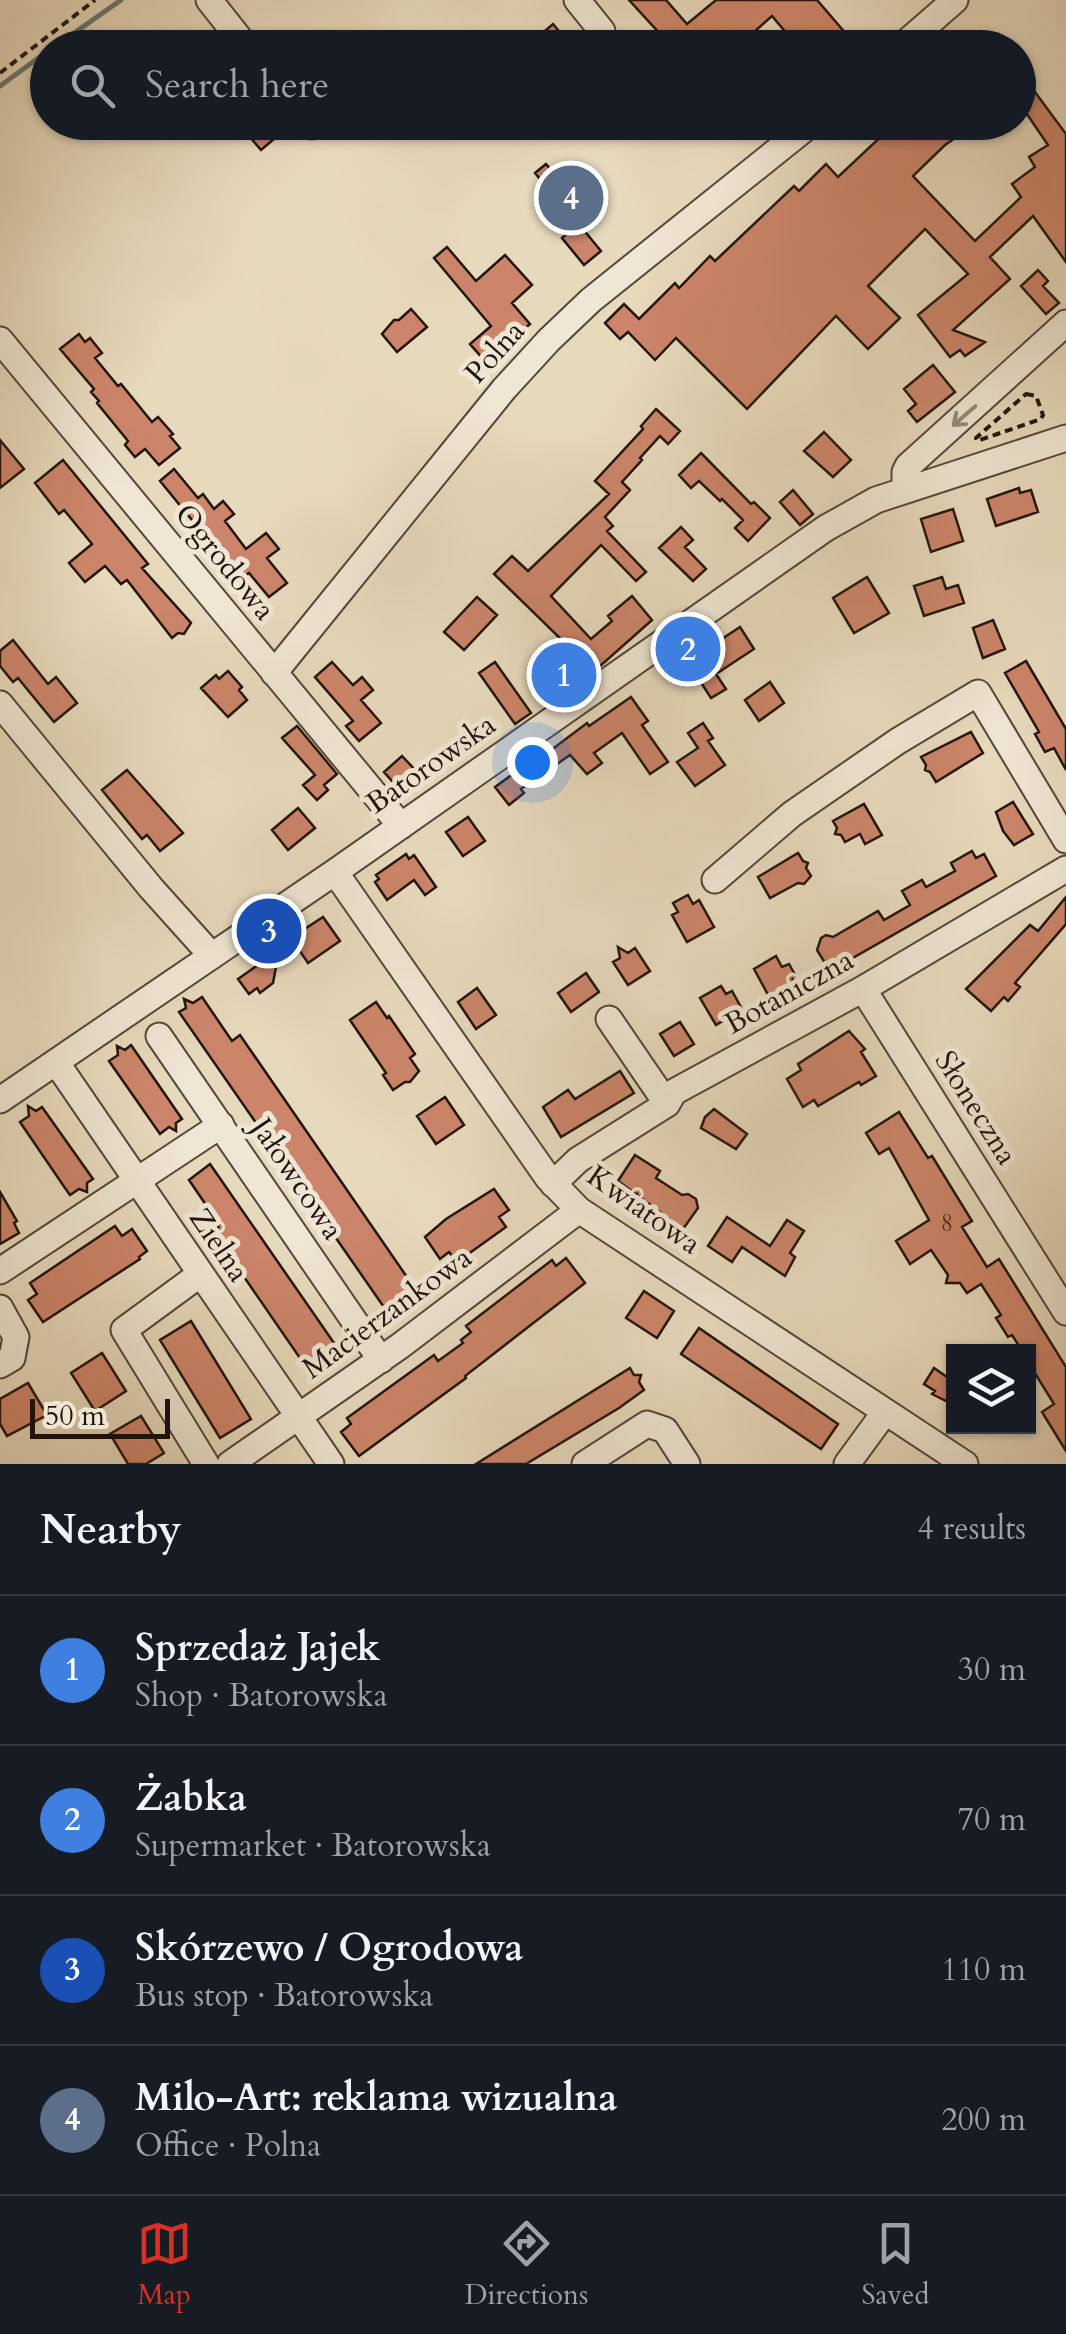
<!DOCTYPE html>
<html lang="en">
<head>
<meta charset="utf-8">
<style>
  :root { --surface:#171b24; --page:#20242c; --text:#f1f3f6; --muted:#9ea1a6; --line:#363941; --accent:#d93025 }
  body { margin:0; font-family:Cardo,serif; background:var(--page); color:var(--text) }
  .controls { position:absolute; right:30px; bottom:30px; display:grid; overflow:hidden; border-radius:0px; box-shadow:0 2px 8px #0004 }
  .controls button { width:90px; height:90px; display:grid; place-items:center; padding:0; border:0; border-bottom:2px solid var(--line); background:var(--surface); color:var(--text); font:50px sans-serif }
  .scale { position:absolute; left:30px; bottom:25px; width:140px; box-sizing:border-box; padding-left:10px; border:5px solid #22150f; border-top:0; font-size:28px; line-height:35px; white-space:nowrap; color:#22150f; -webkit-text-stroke:8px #efe6d3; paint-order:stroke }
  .you { position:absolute; left:532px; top:762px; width:35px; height:35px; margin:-25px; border:8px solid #fff; border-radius:50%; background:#1a73e8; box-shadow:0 0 0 15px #1a73e833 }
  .badge { display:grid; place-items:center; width:65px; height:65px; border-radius:50%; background:var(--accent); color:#fff; font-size:32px; font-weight:700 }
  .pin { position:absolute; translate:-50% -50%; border:5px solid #fff; box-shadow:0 2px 10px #0006 }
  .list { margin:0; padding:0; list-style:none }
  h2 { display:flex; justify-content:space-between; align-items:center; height:130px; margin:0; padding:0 40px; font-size:42px }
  h2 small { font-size:32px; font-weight:400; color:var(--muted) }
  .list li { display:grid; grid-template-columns:65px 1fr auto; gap:30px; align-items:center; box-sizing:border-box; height:150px; padding:0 40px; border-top:2px solid var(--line) }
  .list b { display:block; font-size:38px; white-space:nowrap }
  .list p { margin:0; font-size:32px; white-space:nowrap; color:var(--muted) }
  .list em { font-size:32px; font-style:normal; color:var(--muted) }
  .icon { flex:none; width:55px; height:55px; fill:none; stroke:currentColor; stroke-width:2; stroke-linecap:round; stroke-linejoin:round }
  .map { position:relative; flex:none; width:1066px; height:1464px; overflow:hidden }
  .search { position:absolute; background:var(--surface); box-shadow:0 2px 8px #0004; left:30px; right:30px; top:30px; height:110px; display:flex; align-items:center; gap:25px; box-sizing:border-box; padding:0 35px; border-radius:55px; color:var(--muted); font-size:38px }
  .sheet { height:730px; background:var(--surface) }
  nav { display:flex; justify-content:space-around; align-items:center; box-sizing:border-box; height:140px; border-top:2px solid var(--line); background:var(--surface); font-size:28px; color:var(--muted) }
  nav a { display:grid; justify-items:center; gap:5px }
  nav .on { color:var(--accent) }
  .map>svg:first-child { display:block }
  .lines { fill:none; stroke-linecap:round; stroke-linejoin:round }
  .stream { stroke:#687872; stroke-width:5 }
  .building { fill:#cc856a; stroke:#22150f; stroke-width:2.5 }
  .minor-casing { stroke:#53463a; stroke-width:29 }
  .path { stroke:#22150f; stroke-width:4; stroke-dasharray:8 5; stroke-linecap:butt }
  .minor { stroke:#efe6d3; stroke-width:25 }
  .oneway { stroke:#93887b }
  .labels { text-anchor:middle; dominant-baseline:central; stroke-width:10; stroke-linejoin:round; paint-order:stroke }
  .number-label { font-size:25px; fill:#4c3126 }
  .street-label { font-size:30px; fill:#22150f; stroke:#efe6d3 }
</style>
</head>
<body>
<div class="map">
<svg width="1066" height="1464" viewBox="0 0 1066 1464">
  <rect width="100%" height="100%" fill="#e7d9bc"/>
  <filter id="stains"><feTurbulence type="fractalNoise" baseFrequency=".002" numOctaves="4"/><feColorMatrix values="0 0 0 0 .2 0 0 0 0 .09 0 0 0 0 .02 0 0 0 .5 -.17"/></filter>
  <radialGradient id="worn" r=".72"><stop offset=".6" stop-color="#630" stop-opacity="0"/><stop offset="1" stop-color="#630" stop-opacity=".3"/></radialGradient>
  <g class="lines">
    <path class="stream" d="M53,48L121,0
      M0,86L48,51"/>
  </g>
  <path class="building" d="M629,0H666L687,24L716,0H817L848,36L834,48H799L772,16L736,48H673Z
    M553,24L573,48H525Z
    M1018,69L1066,134V262L1033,216L990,257L1010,279L953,330L985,342L965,356L960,350L950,357L918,315L968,274L925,229L868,286L900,318L868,349L836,316L747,409L676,338L655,360L628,332L620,339L605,323L624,304L639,319L675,283L679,288L710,256L715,261L794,186L799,191L826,164L838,177L888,130L881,122H915L928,136L947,122H978L945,145L913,176L975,241L1021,197L1012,184L1035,167L1029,157L1048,145L1018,101Z
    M237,122H293V123L261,150Z
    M546,164L552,171L559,166L582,194L576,199L581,205L569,214L535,173Z
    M578,223L601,251L584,265L562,238Z
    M447,247L476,281L505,255L532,285L512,303L530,324L485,361L470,344L491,326L434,258Z
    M1038,270L1048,281L1043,286L1059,303L1046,314L1021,286Z
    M411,309L427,327L397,352L382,334L394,320H399Z
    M79,334L85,342L90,338L102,353L95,358L118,386L121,384L152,422L158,417L173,434L170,436L180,448L159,465L145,449L135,457L125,445L128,441L97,403L99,401L91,392L94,389L60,349Z
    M933,365L955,392L917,422L908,411L916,404L904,389Z
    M656,409L680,431L668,444L660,436L640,458L642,460L622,482L630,490L605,517L613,526L607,531L646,572L636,581L601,545L551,596L591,639L612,621L608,616L632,596L652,620L599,667L557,697L540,676L554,665L551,661L566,644L494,574L512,556L528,571L609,494L595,481L643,429L641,426Z
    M824,432L851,460L833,477L804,451Z
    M0,440L24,469L0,488Z
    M701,453L751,504L754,502L770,518L748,541L735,528L743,520L722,499L720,501L699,481L691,488L679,475Z
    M63,460L148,564L142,568L191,623L184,634L178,633L172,638L127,580L121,584L105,566L85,582L69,563L92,544L64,510L59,514L35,483Z
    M174,469L198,498L203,494L214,509L223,501L234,514L225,521L246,549L266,533L279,549L267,558L287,583L269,597L249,573L237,582L225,567L228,564L160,481Z
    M1019,488L1020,493L1031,490L1038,512L996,526L987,499Z
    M793,490L813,514L800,525L780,502Z
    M953,509L963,541L931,552L921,519Z
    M681,527L693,540L685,547L706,569L693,581L659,548Z
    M867,577L889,613L854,633L833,598Z
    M942,577L946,589L958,585L964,603L924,616L914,586Z
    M477,597L497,615L464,650L444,632Z
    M993,620L1005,649L983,658L973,628Z
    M740,627L754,649L716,674L726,689L711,698L680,650L695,641L702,652Z
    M13,640L48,684L56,677L77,703L54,722L18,678L13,682L0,666V651Z
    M1026,661L1066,729V770L1054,748L1045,752L1035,734L1039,732L1005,673Z
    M332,662L353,685L362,677L373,690L361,700L381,723L359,741L346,726L353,721L315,677Z
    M495,662L531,713L515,724L479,673Z
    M228,671L242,687L239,690L247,700L228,717L201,688L216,675L219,679Z
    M770,682L784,703L759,721L745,700Z
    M631,697L648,721L642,725L668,762L650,774L622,733L594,753L602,763L587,774L570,755L521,789L524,793L509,805L495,787L513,774L511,771L542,748L546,754L587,723L589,726Z
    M703,723L713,738L708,741L725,765L695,786L677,762L698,748L688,733Z
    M297,726L337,774L324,785L328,790L317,800L303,785L315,775L282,738Z
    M971,732L983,753L936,782L930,772L925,770L926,765L921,757Z
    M402,756L420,775L402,792L384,772Z
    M127,770L183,833L160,851L147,835L142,839L102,790Z
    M1013,802L1033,834L1014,845L1003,831L996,812Z
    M864,804L882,835L865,844L860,834L845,842L841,835L835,834L837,828L833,821Z
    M298,808L315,828L288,850L272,830Z
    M468,817L485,841L463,856L446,832Z
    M972,851L976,858L984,854L996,876L830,971L817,950L821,938L826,935L833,937L878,911L884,920L910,905L902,891L922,880L926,887L955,871L951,863Z
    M798,853L803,861L808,863L806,868L811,876L804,884L798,883L770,898L758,877Z
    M406,854L409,859L414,855L436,887L425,895L414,880L387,900L375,882L379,879L376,875Z
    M688,895L693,904L699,900L714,927L687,942L672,915L678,912L673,903Z
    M1066,897V924L1015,983L1020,987L1008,1001L1004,997L991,1011L966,989L1030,925L1038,931Z
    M323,917L340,941L308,963L291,938Z
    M618,947L628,953L635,948L650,971L628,985L613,962L620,958Z
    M776,956L782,967L789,964L802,987L773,1004L754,969Z
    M265,960L270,966L276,967L273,983L260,993L257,988L249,994L238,979Z
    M586,973L599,992L571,1012L558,993Z
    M721,986L726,994L732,991L742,1009L716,1025L700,998Z
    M477,988L496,1015L476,1029L458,1002Z
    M202,997L232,1041L240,1035L418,1293L388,1313L179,1012L186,1008L184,999L193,1003Z
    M376,1002L387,1018L389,1016L415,1054L410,1058L419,1071L410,1082H405L393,1090L383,1075L386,1073L350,1020Z
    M680,1022L694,1044L674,1056L660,1034Z
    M849,1031L865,1049L861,1052L876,1076L861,1085L859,1082L818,1106L814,1100L803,1107L787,1079L801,1070L798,1064Z
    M131,1045L182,1119L176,1123V1131L169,1127L160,1134L109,1061L118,1055L117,1046L125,1050Z
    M620,1071L634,1093L561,1137L543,1107L568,1090L575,1099Z
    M445,1097L464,1125L436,1144L417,1116Z
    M28,1106L36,1111L42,1107L93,1179L87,1183V1192L79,1189L70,1195L65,1188L20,1122L29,1116Z
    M714,1109L747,1134L736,1149L701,1128L705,1117Z
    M899,1112L928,1158L932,1156L972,1221L962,1227L987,1267L999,1259L1066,1367V1451L1042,1412L1054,1404L1028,1362V1352H1023L1012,1335L1008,1337L996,1318L1001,1315L981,1284L967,1293L960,1283H946L948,1275L931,1250L910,1264L896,1241L929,1220L889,1148L879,1154L866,1133Z
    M635,1155L660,1171L656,1178L682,1195L688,1194L696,1199L698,1208L683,1229L618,1181Z
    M210,1164L343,1356L313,1377L211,1229L219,1224L189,1180Z
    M494,1189L509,1210L499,1217L506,1227L457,1262L449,1252L440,1259L425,1237L446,1219Z
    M0,1192L17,1221L14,1223L19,1233L0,1244Z
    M727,1217L770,1246L787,1220L804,1231L790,1253L795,1257L785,1276L742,1247L732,1262L708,1246Z
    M115,1226L122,1236L132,1229L147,1251L139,1257L140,1259L43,1322L28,1300L37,1294L30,1283Z
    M566,1258L585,1283L465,1376L466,1378L359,1456L341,1432L351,1424L347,1418L434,1355L438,1361L463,1343L461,1340L471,1332L466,1326L552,1260L556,1266Z
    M644,1291L674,1311L657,1338L626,1318Z
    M191,1321L251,1419L220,1438L160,1340Z
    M699,1328L838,1424L821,1449L681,1354Z
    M102,1353L126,1391L95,1411L71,1373Z
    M630,1368L634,1375H641L639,1382L644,1390L619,1408L526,1464H476Z
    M934,1368L954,1382V1405L932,1394L935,1391L924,1384Z
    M28,1383L47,1415L7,1436L0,1424V1399Z
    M141,1416L164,1453L146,1464H128L110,1434Z"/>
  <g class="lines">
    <defs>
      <path id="minor" d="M209,0L247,48
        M577,0L602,31
        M900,48L955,0
        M309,122L311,126
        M0,340L401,826
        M905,490V472L908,466L1066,323
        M274,673L504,389L549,340L591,300L813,122
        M0,704L151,888L212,956
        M335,872L548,1178L579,1210L965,1464
        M715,880L792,814L898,741L978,693L1066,840
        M863,989L1066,1312
        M609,1019L667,1104
        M159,1036L381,1360
        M56,1062L331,1464
        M0,1100L335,872L826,528L876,500L1066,438
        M553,1184L578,1160L667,1104L674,1092L863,989L1066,869
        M0,1271L221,1125
        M199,1275L124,1330L206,1464
        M0,1308L16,1337L12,1358L0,1365
        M230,1464L400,1346L579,1210
        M585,1464L647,1424L665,1430L687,1464
        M847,1464L885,1412"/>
    </defs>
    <use href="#minor" class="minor-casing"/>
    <path class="path" d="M0,73L95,0
      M1026,394L1036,396L1043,415L1041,419L977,441L976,438Z"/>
    <use href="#minor" class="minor"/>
  </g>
  <defs><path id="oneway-shaft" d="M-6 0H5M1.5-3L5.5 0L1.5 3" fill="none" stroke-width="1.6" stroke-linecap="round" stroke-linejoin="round" transform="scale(2.5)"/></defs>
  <use class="oneway" href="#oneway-shaft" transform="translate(964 416) rotate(139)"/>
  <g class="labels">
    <g class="number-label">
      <text x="947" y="1223">8</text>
    </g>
    <g class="street-label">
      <text transform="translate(495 352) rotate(-48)">Polna</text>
      <text transform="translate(225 562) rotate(51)">Ogrodowa</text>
      <text transform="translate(431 764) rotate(-35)">Batorowska</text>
      <text transform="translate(789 992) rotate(-29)">Botaniczna</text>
      <text transform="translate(976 1108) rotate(58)">Słoneczna</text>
      <text transform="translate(297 1179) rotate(56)">Jałowcowa</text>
      <text transform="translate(644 1210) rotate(35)">Kwiatowa</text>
      <text transform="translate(219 1245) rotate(56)">Zielna</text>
      <text transform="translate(387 1313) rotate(-36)">Macierzankowa</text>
    </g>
  </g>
  <rect width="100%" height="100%" filter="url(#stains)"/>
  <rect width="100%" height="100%" fill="url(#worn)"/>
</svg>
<div class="controls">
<button><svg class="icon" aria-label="layers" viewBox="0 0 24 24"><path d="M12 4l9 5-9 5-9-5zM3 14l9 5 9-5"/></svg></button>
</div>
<div class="scale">50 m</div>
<div class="you"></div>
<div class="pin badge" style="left:564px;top:675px;background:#3f7fe0">1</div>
<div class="pin badge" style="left:688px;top:649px;background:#3f7fe0">2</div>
<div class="pin badge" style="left:269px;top:931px;background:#1a4fb4">3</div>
<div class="pin badge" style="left:571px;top:198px;background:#5c6f8a">4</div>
<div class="search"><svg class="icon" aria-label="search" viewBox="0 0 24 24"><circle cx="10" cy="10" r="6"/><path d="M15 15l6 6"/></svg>Search here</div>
</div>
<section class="sheet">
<h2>Nearby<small>4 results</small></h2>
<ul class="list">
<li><span class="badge" style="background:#3f7fe0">1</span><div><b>Sprzedaż Jajek</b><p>Shop · Batorowska</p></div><em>30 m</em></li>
<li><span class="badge" style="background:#3f7fe0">2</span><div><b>Żabka</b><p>Supermarket · Batorowska</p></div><em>70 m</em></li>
<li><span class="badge" style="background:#1a4fb4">3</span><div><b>Skórzewo / Ogrodowa</b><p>Bus stop · Batorowska</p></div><em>110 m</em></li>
<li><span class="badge" style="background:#5c6f8a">4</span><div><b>Milo-Art: reklama wizualna</b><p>Office · Polna</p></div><em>200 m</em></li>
</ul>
</section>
<nav>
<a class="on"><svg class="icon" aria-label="map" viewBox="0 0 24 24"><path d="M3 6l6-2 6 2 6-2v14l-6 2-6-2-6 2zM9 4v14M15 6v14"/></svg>Map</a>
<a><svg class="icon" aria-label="directions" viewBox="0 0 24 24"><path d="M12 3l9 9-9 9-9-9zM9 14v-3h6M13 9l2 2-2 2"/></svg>Directions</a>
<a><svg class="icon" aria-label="saved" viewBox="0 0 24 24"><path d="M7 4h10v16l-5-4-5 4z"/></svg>Saved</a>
</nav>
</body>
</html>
